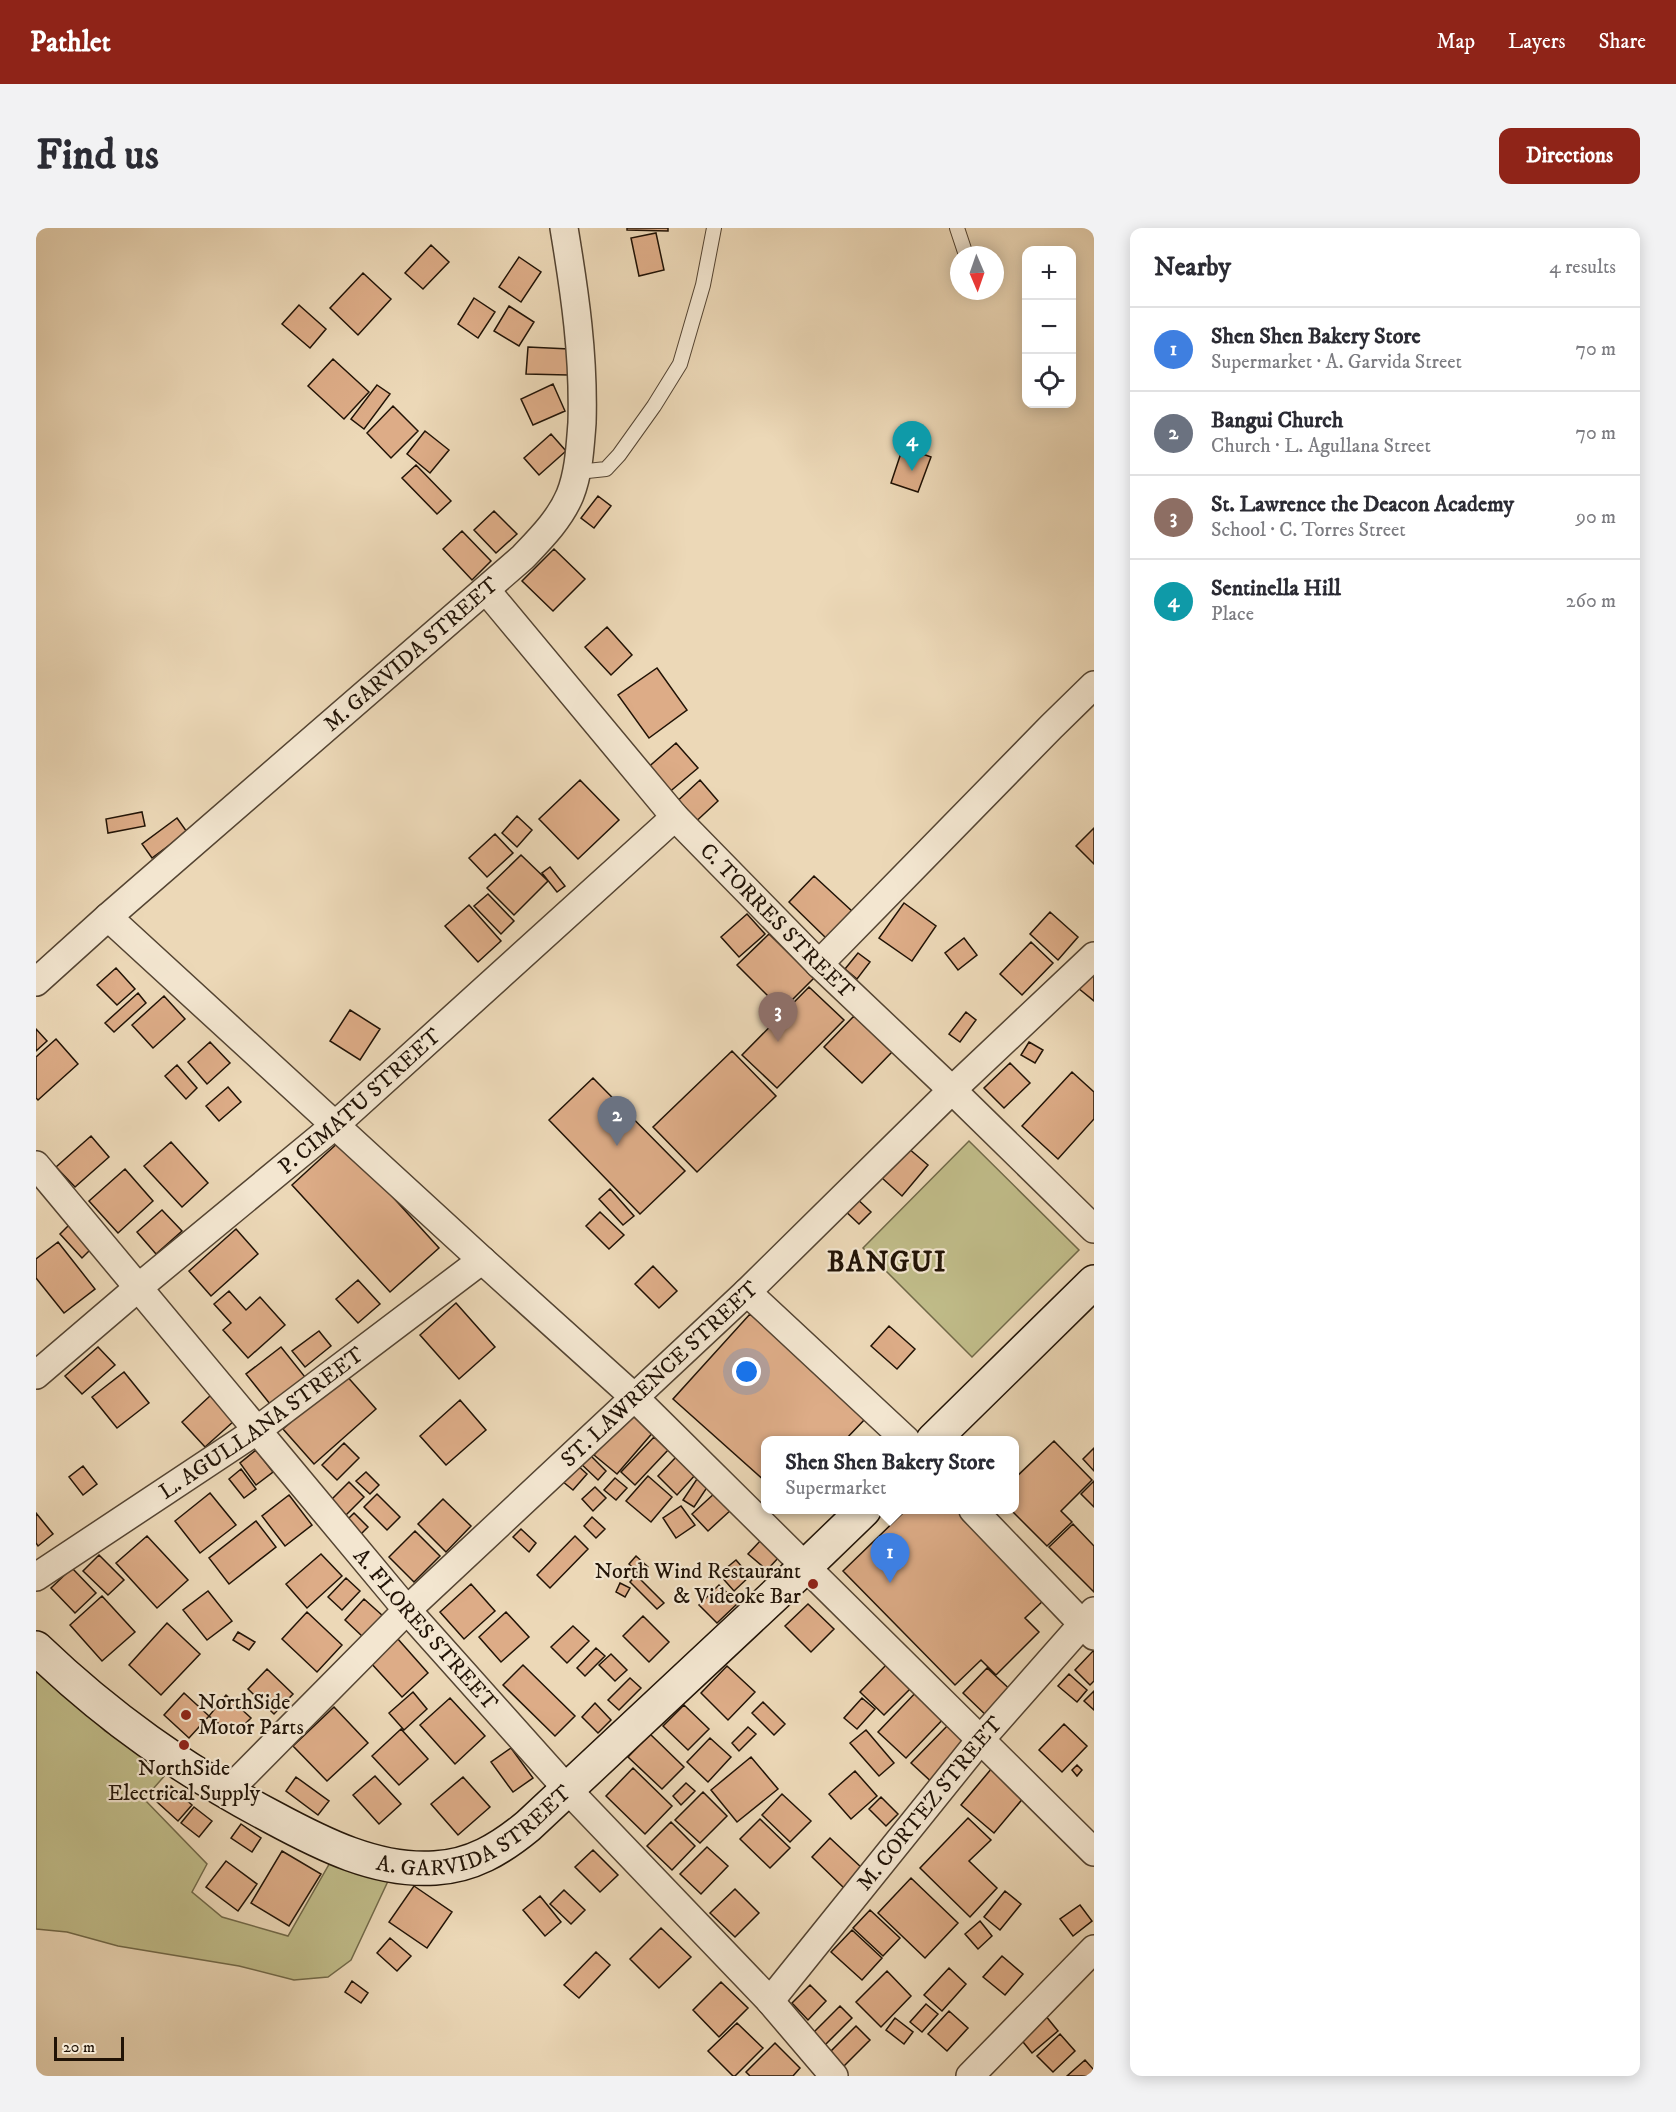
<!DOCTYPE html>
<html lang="en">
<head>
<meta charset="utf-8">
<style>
  :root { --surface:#fff; --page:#f2f2f3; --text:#2b2b33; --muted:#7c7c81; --line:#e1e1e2; --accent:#8f2418 }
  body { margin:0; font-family:"IM FELL DW Pica",serif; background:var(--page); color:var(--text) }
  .controls { position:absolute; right:18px; top:18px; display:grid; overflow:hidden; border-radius:12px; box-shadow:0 3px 15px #0003 }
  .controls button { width:54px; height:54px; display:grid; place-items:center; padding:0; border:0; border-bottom:2px solid var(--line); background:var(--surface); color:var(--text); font:30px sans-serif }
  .compass { position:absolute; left:914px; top:18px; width:54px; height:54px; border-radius:50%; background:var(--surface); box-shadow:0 3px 15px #0003; rotate:178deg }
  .scale { position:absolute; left:18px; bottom:15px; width:70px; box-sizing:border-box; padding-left:6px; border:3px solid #211306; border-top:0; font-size:16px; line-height:21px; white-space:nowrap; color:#211306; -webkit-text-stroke:4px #f3e6d0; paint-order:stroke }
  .you { position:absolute; left:711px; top:1144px; width:21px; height:21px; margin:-15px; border:4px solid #fff; border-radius:50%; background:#1a73e8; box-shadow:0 0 0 9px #1a73e833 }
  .badge { display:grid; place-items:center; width:39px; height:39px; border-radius:50%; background:var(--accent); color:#fff; font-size:20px; font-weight:700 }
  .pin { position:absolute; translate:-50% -50px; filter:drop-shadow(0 2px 3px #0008) }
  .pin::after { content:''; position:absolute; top:32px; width:21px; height:18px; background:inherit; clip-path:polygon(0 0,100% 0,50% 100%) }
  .popup { position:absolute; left:725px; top:1208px; width:258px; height:78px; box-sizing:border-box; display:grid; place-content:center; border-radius:12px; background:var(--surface); filter:drop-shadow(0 2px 4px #0005); font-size:20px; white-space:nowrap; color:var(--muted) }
  .popup b { font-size:22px; color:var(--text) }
  .popup::after { content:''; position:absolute; left:50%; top:100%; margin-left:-12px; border:12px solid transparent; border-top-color:var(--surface) }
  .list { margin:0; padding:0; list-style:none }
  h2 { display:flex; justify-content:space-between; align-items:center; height:78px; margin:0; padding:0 24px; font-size:26px }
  h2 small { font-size:20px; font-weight:400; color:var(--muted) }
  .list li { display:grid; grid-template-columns:39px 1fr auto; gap:18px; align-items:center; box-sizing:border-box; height:84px; padding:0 24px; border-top:2px solid var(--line) }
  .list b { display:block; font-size:22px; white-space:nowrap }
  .list p { margin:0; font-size:20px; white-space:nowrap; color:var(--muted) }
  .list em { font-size:20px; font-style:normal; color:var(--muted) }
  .icon { flex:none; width:33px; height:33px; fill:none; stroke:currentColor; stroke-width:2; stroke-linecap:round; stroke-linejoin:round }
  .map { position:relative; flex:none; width:1058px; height:1848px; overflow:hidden; border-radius:12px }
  header { display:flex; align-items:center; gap:36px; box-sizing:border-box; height:84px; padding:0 30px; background:var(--accent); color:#fff }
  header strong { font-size:28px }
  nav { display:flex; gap:33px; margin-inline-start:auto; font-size:21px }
  .intro { display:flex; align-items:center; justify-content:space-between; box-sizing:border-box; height:144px; padding:0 36px }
  h1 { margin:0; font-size:42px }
  .button { padding:15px 27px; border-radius:12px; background:var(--accent); color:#fff; font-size:21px; font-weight:700 }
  main { display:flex; gap:36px; padding:0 36px }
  aside { flex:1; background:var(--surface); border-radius:12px; box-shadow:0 3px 15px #0003 }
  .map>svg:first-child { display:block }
  .green { fill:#c0bc89; stroke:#706848; stroke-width:1.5 }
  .building { fill:#ddac87; stroke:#211306; stroke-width:1.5 }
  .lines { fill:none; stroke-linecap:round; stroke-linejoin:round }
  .lane-casing { stroke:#544432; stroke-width:16 }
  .street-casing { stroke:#544432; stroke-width:30 }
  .secondary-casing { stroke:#211306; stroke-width:36 }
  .lane { stroke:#f3e6d0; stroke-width:14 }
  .street { stroke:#f3e6d0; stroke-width:27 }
  .secondary { stroke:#f3e6d0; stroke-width:33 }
  .poi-dot { fill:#8f2418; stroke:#f3e6d0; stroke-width:2 }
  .labels { text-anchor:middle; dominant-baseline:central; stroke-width:4.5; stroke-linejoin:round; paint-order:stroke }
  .street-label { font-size:22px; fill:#211306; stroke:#f3e6d0 }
  .poi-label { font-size:22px; fill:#211306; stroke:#f3e6d0; text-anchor:end }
  .district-label { font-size:28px; font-weight:bold; letter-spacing:1.5px; fill:#211306; stroke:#f3e6d0 }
</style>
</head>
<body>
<header>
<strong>Pathlet</strong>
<nav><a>Map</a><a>Layers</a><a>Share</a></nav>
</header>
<div class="intro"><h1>Find us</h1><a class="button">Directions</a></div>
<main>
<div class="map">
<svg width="1058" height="1848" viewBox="0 0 1058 1848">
  <rect width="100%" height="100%" fill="#ecd8b7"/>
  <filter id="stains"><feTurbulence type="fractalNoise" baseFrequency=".00333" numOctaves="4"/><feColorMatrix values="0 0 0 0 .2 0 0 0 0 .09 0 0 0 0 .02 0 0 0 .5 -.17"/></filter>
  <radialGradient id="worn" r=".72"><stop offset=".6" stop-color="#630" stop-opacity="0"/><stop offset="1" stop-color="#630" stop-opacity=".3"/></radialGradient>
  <path class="green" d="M933,913L1043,1022L936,1129L827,1020Z
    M0,1436L69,1503L132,1544L108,1571L171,1636L156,1664L186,1689L252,1708L295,1633L353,1651L315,1732L292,1749L258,1752L203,1738L82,1718L31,1704L0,1701Z"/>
  <path class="building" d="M591,0H632V3L591,2Z
    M620,5L628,42L603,48L595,10Z
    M395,17L413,34L387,61L369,45Z
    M483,29L505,44L485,74L463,59Z
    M327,45L355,71L322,107L294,80Z
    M438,70L459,84L442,110L422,96Z
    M263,77L290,101L274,120L246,96Z
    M473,78L498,94L483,118L458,103Z
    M492,119L533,121L532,147L490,146Z
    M297,131L333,164L308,191L272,158Z
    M517,156L529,183L497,197L485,171Z
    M341,157L354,166L328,201L315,191Z
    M357,178L382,203L355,230L331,205Z
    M389,203L413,222L394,245L371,226Z
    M515,206L530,223L503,247L488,230Z
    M867,219L895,229L882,264L855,255Z
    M380,237L415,273L401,286L366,250Z
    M562,268L575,278L558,300L545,290Z
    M458,283L481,306L460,325L438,302Z
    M426,303L455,333L436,352L407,321Z
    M518,321L549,351L517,383L486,353Z
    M571,399L596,427L575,447L549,419Z
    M621,440L651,482L613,510L582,467Z
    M640,515L662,540L631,566L609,542Z
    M544,552L583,592L542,631L503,591Z
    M664,552L682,573L654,599L635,579Z
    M106,584L109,598L72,605L70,591Z
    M481,588L496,602L481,619L466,605Z
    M141,590L151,604L116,630L106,616Z
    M1058,600V636L1040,618Z
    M459,606L477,625L451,649L433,630Z
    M485,627L512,653L478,687L451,660Z
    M514,639L529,658L521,664L506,645Z
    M778,648L817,684L791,711L753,674Z
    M452,666L478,693L465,706L438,678Z
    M868,675L900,698L876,733L843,710Z
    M433,677L465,713L442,734L409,698Z
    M1014,684L1042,709L1022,732L994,706Z
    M711,686L729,706L703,729L685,709Z
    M733,706L778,750L746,782L701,737Z
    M928,710L941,727L922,742L909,725Z
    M995,714L1017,735L986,767L964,746Z
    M822,725L834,734L821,751L809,741Z
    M80,740L99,761L81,777L61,757Z
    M1058,741V773L1042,760Z
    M773,759L808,792L741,860L706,827Z
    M102,765L110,775L78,804L69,795Z
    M128,768L149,791L117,820L96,797Z
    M314,782L344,801L324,832L294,813Z
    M930,784L940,792L924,814L913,806Z
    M818,788L856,824L826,855L788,819Z
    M0,801L11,813L0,823Z
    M20,811L42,836L2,872L0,870V829Z
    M174,814L194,835L171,856L152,834Z
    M993,814L1007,822L999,835L985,827Z
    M696,823L740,868L661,944L617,899Z
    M974,835L994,855L968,880L948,860Z
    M141,837L161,860L150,871L129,848Z
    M1036,844L1058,864V891L1022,931L986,898Z
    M557,850L649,943L604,986L513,892Z
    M192,859L205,874L183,893L170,878Z
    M55,908L73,929L39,959L20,939Z
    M305,912L403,1020L354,1064L256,957Z
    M135,914L172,955L146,979L108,938Z
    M872,920L892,937L866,968L846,950Z
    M89,941L117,973L82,1005L53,973Z
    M574,961L598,988L587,997L563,971Z
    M817,967L835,984L823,996L805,979Z
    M126,982L146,1003L120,1026L101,1004Z
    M564,984L588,1007L573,1021L550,998Z
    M35,995L57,1019L46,1030L24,1006Z
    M200,1001L222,1026L175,1068L153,1043Z
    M22,1014L59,1061L28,1085L0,1050V1031Z
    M617,1038L641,1063L623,1080L599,1056Z
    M322,1052L344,1076L322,1095L300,1071Z
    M193,1063L210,1082L224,1069L249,1097L212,1130L187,1102L195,1095L178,1076Z
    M420,1075L459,1119L423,1151L384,1107Z
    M714,1086L830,1190L809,1212H730V1254L637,1171Z
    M853,1098L879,1121L861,1141L835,1118Z
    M283,1103L295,1118L269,1139L256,1123Z
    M62,1119L79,1137L46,1166L29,1148Z
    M245,1119L269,1149L234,1176L210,1146Z
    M88,1144L113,1175L81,1200L56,1169Z
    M309,1146L340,1181L278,1236L247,1201Z
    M175,1167L198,1193L169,1219L146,1194Z
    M424,1172L450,1202L410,1237L384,1208Z
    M596,1183L619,1202L581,1246L558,1227Z
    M618,1209L632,1222L599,1257L585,1244Z
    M1018,1213L1056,1252L1025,1283L1036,1294L1011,1318L975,1282H978V1251Z
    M308,1215L323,1230L301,1252L286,1237Z
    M1058,1220V1243L1047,1231Z
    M220,1222L237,1244L220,1257L204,1235Z
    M550,1223L570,1243L562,1252L541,1232Z
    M641,1228L660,1246L641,1267L622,1248Z
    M541,1237L551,1246L537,1262L526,1253Z
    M47,1238L61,1256L47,1267L33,1249Z
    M205,1241L220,1261L208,1270L193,1251Z
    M330,1244L343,1257L334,1266L320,1253Z
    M612,1248L636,1269L615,1294L590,1273Z
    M579,1250L591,1260L580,1272L568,1262Z
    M661,1251L672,1258L658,1279L647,1272Z
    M1058,1253V1279L1045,1266Z
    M313,1254L328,1269L310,1287L295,1272Z
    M559,1259L570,1270L557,1283L546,1271Z
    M680,1264L696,1281L672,1303L656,1286Z
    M174,1265L200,1297L164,1325L139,1293Z
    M341,1266L364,1289L351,1302L328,1279Z
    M253,1267L276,1297L249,1318L226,1288Z
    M407,1271L435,1298L410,1324L382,1296Z
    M645,1278L659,1297L640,1310L627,1290Z
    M870,1282H921L1009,1371L989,1390L1003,1404L960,1447L945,1432L919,1457L807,1343Z
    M0,1285L17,1306L2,1318L0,1315Z
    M318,1285L332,1299L323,1308L309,1294Z
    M556,1289L569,1301L560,1310L548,1298Z
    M220,1293L240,1319L193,1356L173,1330Z
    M1037,1296L1058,1318V1364L1013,1319Z
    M485,1301L500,1315L493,1324L477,1309Z
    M379,1303L404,1328L378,1354L353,1329Z
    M111,1308L152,1352L121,1380L80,1335Z
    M539,1308L552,1321L514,1360L501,1347Z
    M725,1312L743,1329L731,1342L712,1326Z
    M285,1326L306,1348L271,1380L250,1356Z
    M63,1327L88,1352L72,1367L47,1343Z
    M600,1328L612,1339L604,1347L593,1336Z
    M700,1332L714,1348L698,1363L683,1346Z
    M36,1340L60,1365L39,1385L15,1360Z
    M600,1347L628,1375L621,1381L594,1354Z
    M310,1350L324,1363L306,1382L292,1369Z
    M584,1355L594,1360L589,1369L580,1364Z
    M435,1356L459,1383L428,1411L404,1384Z
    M683,1357L702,1375L681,1395L663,1377Z
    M172,1363L196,1393L171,1412L147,1382Z
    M66,1368L99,1404L66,1433L34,1397Z
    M328,1371L347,1388L327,1409L309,1392Z
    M772,1376L798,1401L775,1424L749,1398Z
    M271,1384L306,1417L281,1444L246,1411Z
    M470,1384L493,1409L465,1434L443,1409Z
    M607,1388L633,1414L613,1434L587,1408Z
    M131,1395L164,1426L125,1467L93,1437Z
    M537,1398L553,1413L531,1435L515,1419Z
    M202,1404L219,1414L213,1422L197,1412Z
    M361,1410L392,1445L366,1469L334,1434Z
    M560,1420L569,1428L549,1448L541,1440Z
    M1058,1422V1453L1054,1457L1039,1442Z
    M575,1426L591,1442L579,1453L563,1437Z
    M853,1434L878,1457L848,1487L824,1464Z
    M487,1437L539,1488L519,1508L467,1457Z
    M691,1438L719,1464L692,1492L665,1465Z
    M951,1440L979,1466L955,1492L927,1465Z
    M231,1441L257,1466L238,1486L212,1461Z
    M1033,1446L1051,1462L1041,1474L1022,1458Z
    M594,1450L605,1460L583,1482L572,1472Z
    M885,1459L912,1486L870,1530L842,1504Z
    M1058,1463V1482L1048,1473Z
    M377,1464L391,1481L368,1502L353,1485Z
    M148,1465L173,1488L153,1510L128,1487Z
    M190,1467L215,1490L198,1507L173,1488Z
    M414,1470L449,1508L419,1536L384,1497Z
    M826,1470L839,1481L821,1501L808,1490Z
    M727,1474L749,1496L738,1507L716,1485Z
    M559,1475L575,1492L562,1505L546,1489Z
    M648,1477L673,1501L652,1522L627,1498Z
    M298,1479L332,1515L291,1553L257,1518Z
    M914,1495L938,1519L900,1558L875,1535Z
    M1028,1496L1051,1518L1026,1544L1003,1522Z
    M712,1499L720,1506L703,1523L696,1515Z
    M365,1501L392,1531L363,1557L336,1528Z
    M830,1502L858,1535L843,1548L814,1515Z
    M614,1506L648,1539L626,1561L592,1529Z
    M674,1510L695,1529L672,1554L651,1534Z
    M475,1520L497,1550L477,1564L455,1534Z
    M715,1529L742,1561L701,1594L675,1562Z
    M1041,1537L1046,1542L1041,1548L1036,1542Z
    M597,1540L636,1578L609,1606L570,1568Z
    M956,1540L989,1568L958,1605L925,1577Z
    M819,1543L841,1568L815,1591L793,1566Z
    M339,1548L365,1576L343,1596L317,1567Z
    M260,1549L293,1573L282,1587L250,1563Z
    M427,1549L454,1579L422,1607L395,1576Z
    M650,1555L659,1563L645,1577L637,1568Z
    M135,1558L156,1577L142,1593L121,1574Z
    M667,1564L691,1588L664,1615L639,1592Z
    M746,1566L775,1593L754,1614L726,1587Z
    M845,1569L862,1586L850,1598L833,1581Z
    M158,1579L176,1593L163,1609L145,1595Z
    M932,1590L955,1612L933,1633L961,1660L934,1689L884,1640Z
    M724,1591L754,1620L734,1640L704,1611Z
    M635,1594L659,1618L636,1642L611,1618Z
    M205,1596L225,1610L216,1624L195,1610Z
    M794,1610L827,1641L808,1660L776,1629Z
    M671,1619L692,1638L665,1666L644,1646Z
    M557,1622L582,1647L564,1664L539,1639Z
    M246,1623L285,1646L253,1698L215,1675Z
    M190,1633L221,1656L202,1683L170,1659Z
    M875,1650L922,1695L889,1730L842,1685Z
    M378,1658L416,1684L391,1720L353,1694Z
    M699,1661L723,1685L699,1709L674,1685Z
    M528,1662L549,1682L535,1696L514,1676Z
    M969,1663L985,1676L964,1702L948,1689Z
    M504,1668L525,1694L509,1708L487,1682Z
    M1044,1677L1056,1693L1037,1708L1024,1691Z
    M834,1682L864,1710L847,1728L817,1700Z
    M944,1693L956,1708L942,1721L929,1706Z
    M625,1700L655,1729L623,1760L594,1731Z
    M816,1702L846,1730L826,1752L795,1724Z
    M354,1710L375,1728L361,1743L341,1725Z
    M560,1724L574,1737L543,1770L528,1757Z
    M966,1728L987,1746L969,1767L947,1749Z
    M913,1740L930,1756L906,1783L888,1767Z
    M851,1743L875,1768L845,1799L820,1774Z
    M316,1753L332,1765L325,1775L309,1764Z
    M685,1754L712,1780L683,1809L657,1782Z
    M774,1757L790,1773L772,1792L756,1775Z
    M890,1776L902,1786L886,1804L874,1794Z
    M804,1778L816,1790L789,1817L777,1805Z
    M913,1783L932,1800L911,1823L892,1806Z
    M1009,1787L1022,1803L996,1825L983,1809Z
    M859,1790L877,1804L868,1816L850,1802Z
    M701,1795L727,1820L699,1848H697L672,1823Z
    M820,1798L834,1812L807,1839L793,1825Z
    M1024,1806L1039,1823L1017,1844L1001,1828Z
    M739,1815L764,1840L757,1848H714L710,1844Z
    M1049,1832L1058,1842V1848H1031Z"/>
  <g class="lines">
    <defs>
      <path id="lane" d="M921,0L930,27
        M542,244L570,241L583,227L618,178L644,136L667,57L678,0"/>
      <g id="street">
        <path id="s1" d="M450,362L639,589L783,736L916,862L1058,1001"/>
        <path d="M72,689L446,1032L598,1169L1058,1624"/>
        <path d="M783,736L1015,499L1058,457"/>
        <path id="s2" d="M0,754L72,689L487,329C505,310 524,291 534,267C543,244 544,220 546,195C548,128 539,66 528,0"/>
        <path id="s3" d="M0,937L371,1382L532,1562L734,1773L798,1848"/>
        <path d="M711,1064L870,1212"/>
        <path id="s4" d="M0,1147L103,1059L298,898L639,589"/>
        <path d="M937,1282L1058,1408"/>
        <path id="s5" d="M0,1349L220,1203L446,1032"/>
        <path id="s6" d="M190,1565L371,1382L711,1064L916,862L1058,728"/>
        <path id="s7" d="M734,1773L945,1511L1058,1383"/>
        <path d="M934,1848L1058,1721"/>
      </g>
      <g id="secondary">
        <path d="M897,1212L1058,1054"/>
        <path id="s8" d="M0,1420C73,1490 147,1542 236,1589C286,1616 341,1644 399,1640C436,1638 464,1621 492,1598L770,1338L828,1282"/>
      </g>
    </defs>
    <use href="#lane" class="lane-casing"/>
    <use href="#street" class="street-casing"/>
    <use href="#secondary" class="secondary-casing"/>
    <use href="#lane" class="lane"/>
    <use href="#street" class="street"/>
    <use href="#secondary" class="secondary"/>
  </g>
  <g class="poi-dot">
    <circle cx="777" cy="1356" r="6"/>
    <circle cx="150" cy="1487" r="6"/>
    <circle cx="148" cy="1517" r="6"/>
  </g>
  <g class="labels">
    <g class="street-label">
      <text stroke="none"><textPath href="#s2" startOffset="498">M. GARVIDA STREET</textPath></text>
      <text stroke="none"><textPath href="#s1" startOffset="441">C. TORRES STREET</textPath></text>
      <text stroke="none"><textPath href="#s4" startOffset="424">P. CIMATU STREET</textPath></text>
      <text stroke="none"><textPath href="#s6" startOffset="603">ST. LAWRENCE STREET</textPath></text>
      <text stroke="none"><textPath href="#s5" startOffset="273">L. AGULLANA STREET</textPath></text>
      <text stroke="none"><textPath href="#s3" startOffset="606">A. FLORES STREET</textPath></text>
      <text stroke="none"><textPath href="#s7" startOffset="254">M. CORTEZ STREET</textPath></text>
      <text stroke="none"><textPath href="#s8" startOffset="514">A. GARVIDA STREET</textPath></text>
    </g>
    <g class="poi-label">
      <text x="765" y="1343">North Wind Restaurant<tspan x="765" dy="25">&amp; Videoke Bar</tspan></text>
      <text x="162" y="1474" text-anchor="start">NorthSide<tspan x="162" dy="25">Motor Parts</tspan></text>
      <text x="148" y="1540" text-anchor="middle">NorthSide<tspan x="148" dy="25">Electrical Supply</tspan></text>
    </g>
    <g class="district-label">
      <text x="851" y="1034">BANGUI</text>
    </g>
  </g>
  <rect width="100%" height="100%" filter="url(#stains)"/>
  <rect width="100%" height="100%" fill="url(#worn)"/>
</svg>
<div class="controls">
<button>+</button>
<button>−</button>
<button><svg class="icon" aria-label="locate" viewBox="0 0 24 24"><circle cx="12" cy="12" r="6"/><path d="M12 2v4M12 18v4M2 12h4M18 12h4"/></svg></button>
</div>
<svg class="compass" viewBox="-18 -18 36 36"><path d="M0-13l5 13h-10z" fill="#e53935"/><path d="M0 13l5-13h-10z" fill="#7c7c81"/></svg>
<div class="scale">20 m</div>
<div class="you"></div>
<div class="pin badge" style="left:854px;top:1355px;background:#3f7fe0">1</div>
<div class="popup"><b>Shen Shen Bakery Store</b>Supermarket</div>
<div class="pin badge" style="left:581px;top:918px;background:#6b7280">2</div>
<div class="pin badge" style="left:742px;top:814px;background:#8d6e63">3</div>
<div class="pin badge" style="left:876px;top:243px;background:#0f9aa8">4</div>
</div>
<aside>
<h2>Nearby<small>4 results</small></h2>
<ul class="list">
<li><span class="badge" style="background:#3f7fe0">1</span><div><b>Shen Shen Bakery Store</b><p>Supermarket · A. Garvida Street</p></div><em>70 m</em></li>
<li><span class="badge" style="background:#6b7280">2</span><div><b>Bangui Church</b><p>Church · L. Agullana Street</p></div><em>70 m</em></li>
<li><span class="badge" style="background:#8d6e63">3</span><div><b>St. Lawrence the Deacon Academy</b><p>School · C. Torres Street</p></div><em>90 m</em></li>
<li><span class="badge" style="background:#0f9aa8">4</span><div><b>Sentinella Hill</b><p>Place</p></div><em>260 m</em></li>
</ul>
</aside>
</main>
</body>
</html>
